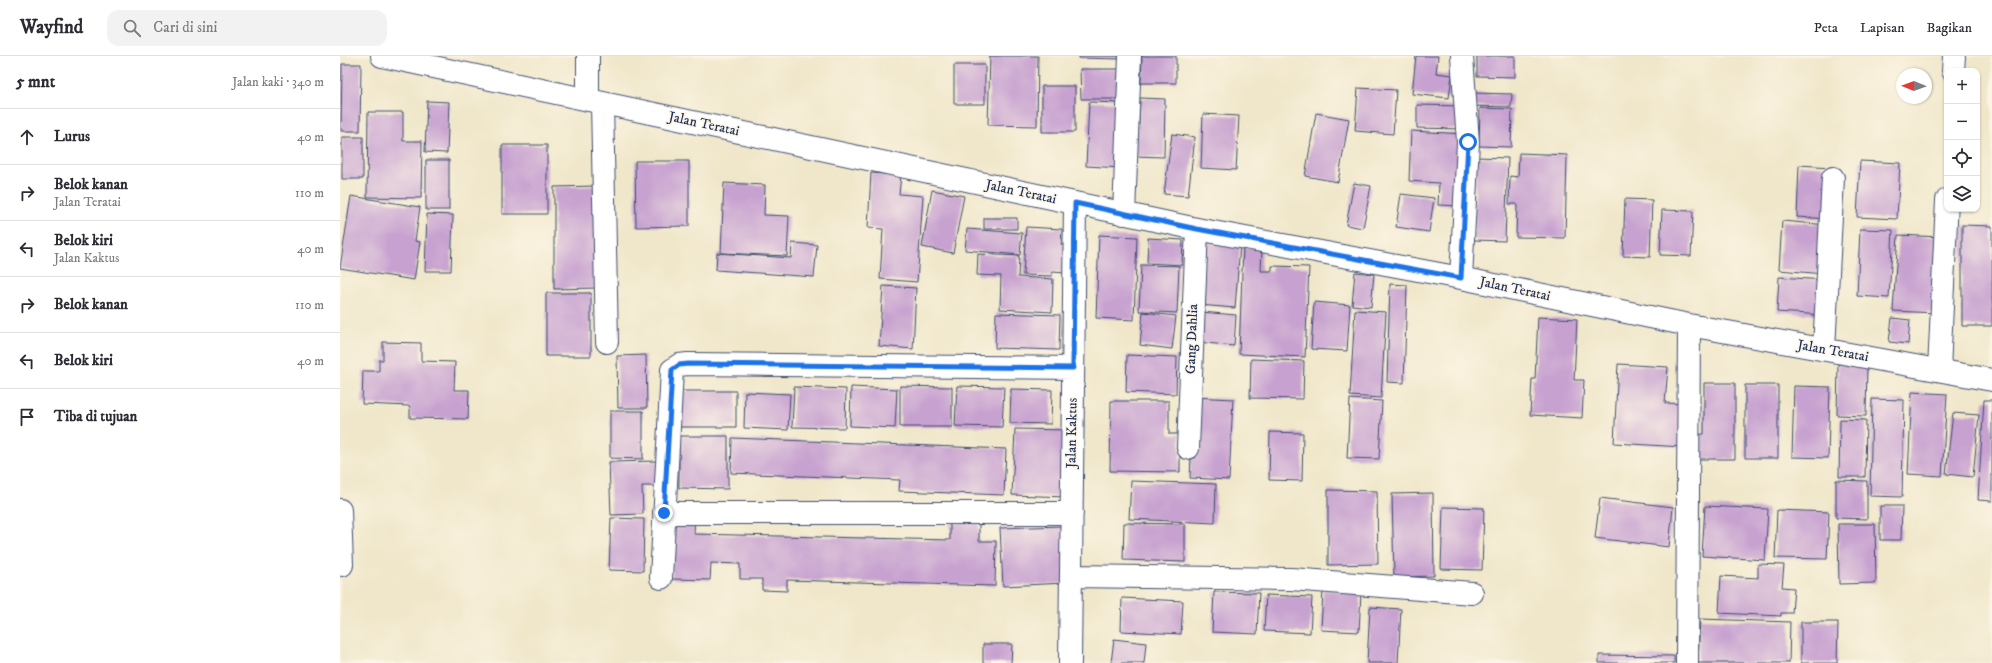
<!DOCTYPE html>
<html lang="id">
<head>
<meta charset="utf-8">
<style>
  :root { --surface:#fff; --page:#f2f2f3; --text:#2b2b33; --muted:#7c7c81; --line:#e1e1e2 }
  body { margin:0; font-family:"IM FELL DW Pica",serif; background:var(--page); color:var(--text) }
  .controls { position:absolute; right:12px; top:12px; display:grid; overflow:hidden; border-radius:8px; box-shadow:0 1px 3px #0004 }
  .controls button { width:36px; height:36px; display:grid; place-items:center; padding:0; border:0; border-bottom:1px solid var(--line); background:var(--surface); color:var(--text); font:20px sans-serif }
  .compass { position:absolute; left:1556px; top:12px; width:36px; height:36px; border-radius:50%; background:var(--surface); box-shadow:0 1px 3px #0004; rotate:271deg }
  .stop { position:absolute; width:12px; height:12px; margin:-9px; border:3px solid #1a73e8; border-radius:50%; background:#fff }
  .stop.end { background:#1a73e8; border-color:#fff; box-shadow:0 1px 4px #0008 }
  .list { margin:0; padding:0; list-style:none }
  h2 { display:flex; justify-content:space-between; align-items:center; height:52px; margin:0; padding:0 16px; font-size:17px }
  h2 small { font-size:13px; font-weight:400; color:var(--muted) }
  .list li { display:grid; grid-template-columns:26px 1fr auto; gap:12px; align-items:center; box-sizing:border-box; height:56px; padding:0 16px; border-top:1px solid var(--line) }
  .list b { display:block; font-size:15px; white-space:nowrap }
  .list p { margin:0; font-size:13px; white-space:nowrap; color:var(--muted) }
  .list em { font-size:13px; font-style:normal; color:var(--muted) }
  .icon { flex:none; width:22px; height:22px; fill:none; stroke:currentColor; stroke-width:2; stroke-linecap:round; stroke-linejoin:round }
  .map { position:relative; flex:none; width:1652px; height:607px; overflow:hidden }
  header { display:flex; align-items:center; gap:24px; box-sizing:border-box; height:56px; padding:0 20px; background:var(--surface); border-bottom:1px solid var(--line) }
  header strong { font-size:19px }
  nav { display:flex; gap:22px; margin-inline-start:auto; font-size:14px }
  .search { width:280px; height:36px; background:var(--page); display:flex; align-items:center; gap:10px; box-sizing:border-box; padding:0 14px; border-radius:12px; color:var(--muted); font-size:15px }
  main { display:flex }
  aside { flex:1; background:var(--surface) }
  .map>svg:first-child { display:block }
  .building { fill:#c7a2d0 }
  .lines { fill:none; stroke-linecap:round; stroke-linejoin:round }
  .minor-casing { stroke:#3b4b6e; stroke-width:24 }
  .minor { stroke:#fff; stroke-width:22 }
  .route { stroke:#1a73e8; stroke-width:5 }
  .labels { text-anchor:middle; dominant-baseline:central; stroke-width:3; stroke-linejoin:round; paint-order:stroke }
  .street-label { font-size:14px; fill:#1b2f5e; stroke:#fcf5e5 }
</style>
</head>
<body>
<header>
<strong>Wayfind</strong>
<div class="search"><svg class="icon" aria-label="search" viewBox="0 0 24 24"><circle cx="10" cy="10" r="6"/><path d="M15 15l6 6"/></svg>Cari di sini</div>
<nav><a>Peta</a><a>Lapisan</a><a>Bagikan</a></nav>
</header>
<main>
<aside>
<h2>5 mnt<small>Jalan kaki · 340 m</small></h2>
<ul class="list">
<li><svg class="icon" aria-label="ahead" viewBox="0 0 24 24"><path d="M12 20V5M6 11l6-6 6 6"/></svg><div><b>Lurus</b></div><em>40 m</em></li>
<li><svg class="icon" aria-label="right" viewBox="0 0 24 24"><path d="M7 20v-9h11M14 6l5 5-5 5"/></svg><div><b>Belok kanan</b><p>Jalan Teratai</p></div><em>110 m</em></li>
<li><svg class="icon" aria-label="left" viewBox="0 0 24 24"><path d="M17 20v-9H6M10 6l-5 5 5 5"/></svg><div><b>Belok kiri</b><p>Jalan Kaktus</p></div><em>40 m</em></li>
<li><svg class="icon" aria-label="right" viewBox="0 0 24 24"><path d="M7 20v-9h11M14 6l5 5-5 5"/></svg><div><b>Belok kanan</b></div><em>110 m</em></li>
<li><svg class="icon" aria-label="left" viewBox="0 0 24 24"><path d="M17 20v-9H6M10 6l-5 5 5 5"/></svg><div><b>Belok kiri</b></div><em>40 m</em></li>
<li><svg class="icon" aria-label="arrive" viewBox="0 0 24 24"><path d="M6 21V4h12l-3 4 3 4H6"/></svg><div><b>Tiba di tujuan</b></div></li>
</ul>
</aside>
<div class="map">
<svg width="1652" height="607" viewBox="0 0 1652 607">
  <rect width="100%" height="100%" fill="#fcf5e5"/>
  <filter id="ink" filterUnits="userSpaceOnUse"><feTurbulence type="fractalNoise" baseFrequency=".025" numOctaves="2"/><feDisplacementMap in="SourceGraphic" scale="8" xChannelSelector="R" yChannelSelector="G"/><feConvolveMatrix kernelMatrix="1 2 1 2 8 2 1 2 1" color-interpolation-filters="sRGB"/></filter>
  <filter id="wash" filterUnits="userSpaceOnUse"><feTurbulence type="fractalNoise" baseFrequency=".012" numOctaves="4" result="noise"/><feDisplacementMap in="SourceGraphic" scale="16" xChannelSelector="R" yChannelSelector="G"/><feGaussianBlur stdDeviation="0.9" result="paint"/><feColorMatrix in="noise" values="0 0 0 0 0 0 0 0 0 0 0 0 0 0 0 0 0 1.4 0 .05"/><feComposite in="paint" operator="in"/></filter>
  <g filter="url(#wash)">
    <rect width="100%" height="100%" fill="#f0e7ca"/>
    <g id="blocks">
      <path class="building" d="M650,0H698L697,70L648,69Z
        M739,0H782V3L739,2Z
        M802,0H836V27H801Z
        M1076,0H1098L1096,17L1112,19L1109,42L1072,38Z
        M1137,0H1175V21L1137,20Z
        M2,8H21L20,75H1Z
        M614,9H645V48H614Z
        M740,13H786V43H741Z
        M702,30H735V76H702Z
        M1018,32L1056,34L1053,78L1015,75Z
        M1131,37L1172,38L1171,51L1131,50Z
        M800,42L825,43L824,101L793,100V69H799Z
        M87,45L109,46L107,97L85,96Z
        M749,46L785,47L782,112L746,110Z
        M1077,49L1122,50V73L1077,72Z
        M1140,52L1172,53L1171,91L1139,90Z
        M28,56H63V85H82L81,142L27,141Z
        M976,57L1009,63L998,126L965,120Z
        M863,58L899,60L896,114L861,112Z
        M1071,75L1125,78L1122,150L1098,149L1099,127L1069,125Z
        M832,78L855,81L848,140L824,138Z
        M2,81H23V123H2Z
        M162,89H207V158H162Z
        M1179,97L1227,99L1225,182L1176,181L1177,148H1169L1170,120L1178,121Z
        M1136,101L1168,102L1165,185L1134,184Z
        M86,104H109V154H86Z
        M295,105H349V170L296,171Z
        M1520,105L1560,107L1557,163L1517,161Z
        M1459,109L1492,111L1490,163L1457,161Z
        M531,117L561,119L559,138L583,140L577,226L540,223L543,173L528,172Z
        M384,127L425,129L424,159L449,160L447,200L381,197Z
        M1014,127L1031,130L1023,172L1006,169Z
        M256,130L257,232L214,233V131Z
        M592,134L624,140L613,197L582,191Z
        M1061,138L1094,142L1089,176L1056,171Z
        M11,140L80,151L75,185L80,186L74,224L0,212Z
        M1285,143L1312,144L1310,201L1283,200Z
        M1322,154L1353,155L1351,200L1320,199Z
        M87,158L113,159L111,215H85Z
        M644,162H677V173H644Z
        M1442,165L1488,169L1484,218L1439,214Z
        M1622,169L1652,170V270H1622Z
        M686,171L722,173L721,189H727L726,217L712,216V220L683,219Z
        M627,173L682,177L680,199L625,194Z
        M1520,173L1553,174L1549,242L1517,240Z
        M759,179L797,181L794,264L756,262Z
        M1558,179L1601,181L1596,257L1553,255Z
        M808,182L843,184L842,209L807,207Z
        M864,185L900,188L895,252L859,249Z
        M452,187L477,189L474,221L376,214L377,197L451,202Z
        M903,191L922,192L921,215H932V210L969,211L965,301L899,298Z
        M638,198L679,200L678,221L713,223L712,256L660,253L661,220L637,219Z
        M801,209L839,210L837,257L799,255Z
        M1015,216L1034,218L1031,251L1012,249Z
        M1439,221L1485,224L1484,259L1437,256Z
        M1050,228L1067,229L1064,327L1047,326Z
        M543,230L576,232L573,293L539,290Z
        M206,237H251V300H206Z
        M974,246L1010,249L1007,295L971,293Z
        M1015,254L1046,256L1041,342L1010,340Z
        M803,256L836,260L832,293L800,289Z
        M861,256L896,259L894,290L858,286Z
        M656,257L720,259L719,294L655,292Z
        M1198,261L1237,263L1234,324H1244L1242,362L1190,359L1192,323H1195Z
        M1552,262L1570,264L1568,288L1549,286Z
        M43,286L81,287V305L115,306L114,334H129L128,363L70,362V350L22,348L23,315H39V304H43Z
        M306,299L307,352H278L277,300Z
        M787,299L837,301L836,338L786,336Z
        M911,303L964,305L963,343L910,342Z
        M1278,308L1328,311L1325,347L1345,348L1343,391L1274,387Z
        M1498,308H1527L1526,360L1497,359Z
        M1364,327H1395V403H1353V379L1364,378Z
        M1405,329H1438V402H1405Z
        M560,330L612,331V371H560Z
        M617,330L664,331L662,371L615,370Z
        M1454,330L1490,331L1488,402L1452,401Z
        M454,331L506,333L505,372L452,371Z
        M511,331L557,333L555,372L510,370Z
        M671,333L712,334L711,368L670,367Z
        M339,335H396V371H339Z
        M405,336L450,338L448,374L404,372Z
        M1572,336L1607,338L1602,420L1568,418Z
        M854,341L893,343L889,424L850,422Z
        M1010,343L1042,345L1039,403L1007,402Z
        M1532,343L1564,344L1562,441L1530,440Z
        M1644,344H1652V445L1638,444Z
        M771,345H829V378H840V416L770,415Z
        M270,355H303V403L270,402Z
        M1613,357L1639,359L1633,421L1606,418Z
        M1500,363L1526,364L1525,421H1499Z
        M675,373L730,374L727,441L672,439Z
        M930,376L963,377L962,425L929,424Z
        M339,380H388V433L339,432Z
        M392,382L666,393L664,439L559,435L560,424L391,417Z
        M318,405V430H302L303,458L271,459L269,406Z
        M1496,424L1527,425V463L1496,462Z
        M791,425L876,428L875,467L789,463Z
        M988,434L1037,435L1038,508L988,509Z
        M1093,437L1094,520L1054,521L1052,438Z
        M1260,442L1333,451L1329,491L1255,482Z
        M1365,450L1428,453L1425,504L1362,500Z
        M1540,450H1562L1561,484H1540Z
        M1103,451L1144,452L1142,514L1101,513Z
        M1437,454L1489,456L1487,503L1435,502Z
        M333,459H355L354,478L610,484V467H639V485H656L655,530L447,524V535L422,534V523H400V508L371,507L370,524L332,523Z
        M271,462L304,463L303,515L269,514Z
        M784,467L845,468V506L783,504Z
        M1498,468H1535L1536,527L1499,528Z
        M724,470L726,527L663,530L660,472Z
        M1418,508L1444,509L1442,531L1454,532L1452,557H1441V560L1379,557L1381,520L1418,522Z
        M983,534L1021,536L1019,576L981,574Z
        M874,536L919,537L917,578L872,576Z
        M926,539L972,541L970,577L924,575Z
        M782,542L843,545L841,578L781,575Z
        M1030,551L1061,553L1058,607H1027Z
        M1360,563L1450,566L1449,607H1358Z
        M1461,566H1498L1497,607H1461Z
        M774,583L806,587L804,607H771Z
        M643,588H672L671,607H643Z
        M1259,599L1334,600V607H1259Z"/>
    </g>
  </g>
  <g filter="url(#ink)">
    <use href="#blocks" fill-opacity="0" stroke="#3b4b6e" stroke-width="1"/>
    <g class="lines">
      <defs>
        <path id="minor" d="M42,0L857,173L1121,222L1349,269L1652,324
          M1613,15L1614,0
          M248,44V0
          M262,47L267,286
          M784,158L790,0
          M1121,222L1128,86L1122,0
          M1484,293L1493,122
          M1599,314L1607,144
          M848,392L857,173
          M0,454L2,509
          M324,457H732
          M731,520L951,523L1132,537
          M321,522L332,314L339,309L348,308L733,312
          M730,607L735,147
          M1347,607L1349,269"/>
      </defs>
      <use href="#minor" class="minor-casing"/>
      <use href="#minor" class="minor"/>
    </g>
  </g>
  <g class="lines" filter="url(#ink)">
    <path class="route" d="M324,457L332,314L339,309L348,308L733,312L735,147L857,173L1121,222L1128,86"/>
  </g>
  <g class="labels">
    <g class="street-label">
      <text transform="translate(364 68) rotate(12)">Jalan Teratai</text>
      <text transform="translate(681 136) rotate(12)">Jalan Teratai</text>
      <text transform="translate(1175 233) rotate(12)">Jalan Teratai</text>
      <text transform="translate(852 283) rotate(-88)">Gang Dahlia</text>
      <text transform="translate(1493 295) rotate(10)">Jalan Teratai</text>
      <text transform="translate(732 377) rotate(-89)">Jalan Kaktus</text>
    </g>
  </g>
</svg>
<div class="controls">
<button>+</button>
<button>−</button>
<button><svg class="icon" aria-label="locate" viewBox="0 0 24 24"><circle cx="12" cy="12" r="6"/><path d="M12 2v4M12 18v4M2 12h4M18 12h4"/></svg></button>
<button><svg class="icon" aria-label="layers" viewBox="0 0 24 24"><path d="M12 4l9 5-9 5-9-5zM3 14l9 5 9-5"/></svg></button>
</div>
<svg class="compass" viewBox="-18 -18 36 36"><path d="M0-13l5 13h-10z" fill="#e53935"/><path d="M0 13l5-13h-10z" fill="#7c7c81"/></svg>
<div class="stop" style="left:1128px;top:86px"></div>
<div class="stop end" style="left:324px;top:457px"></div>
</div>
</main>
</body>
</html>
